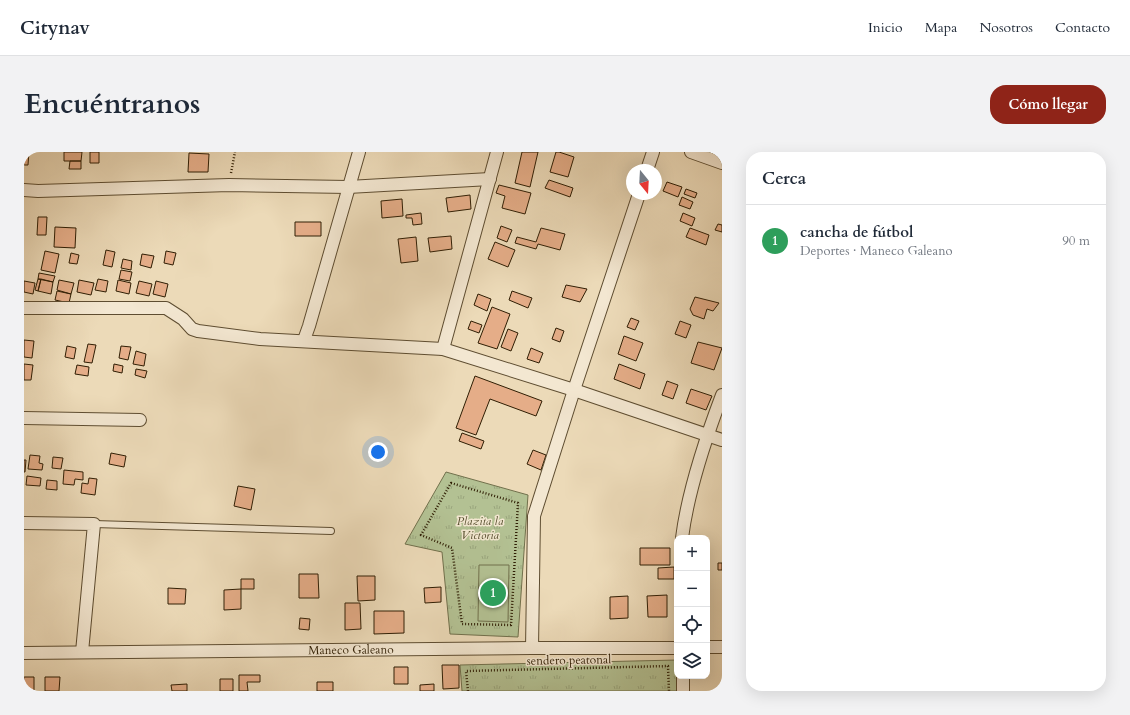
<!DOCTYPE html>
<html lang="es">
<head>
<meta charset="utf-8">
<style>
  :root { --surface:#fff; --page:#f2f2f3; --text:#1f2937; --muted:#747a83; --line:#e0e1e3; --accent:#8f2418 }
  body { margin:0; font-family:Cardo,serif; background:var(--page); color:var(--text) }
  .controls { position:absolute; right:12px; bottom:12px; display:grid; overflow:hidden; border-radius:8px; box-shadow:0 4px 16px #0002 }
  .controls button { width:36px; height:36px; display:grid; place-items:center; padding:0; border:0; border-bottom:1px solid var(--line); background:var(--surface); color:var(--text); font:20px sans-serif }
  .compass { position:absolute; left:602px; top:12px; width:36px; height:36px; border-radius:50%; background:var(--surface); box-shadow:0 4px 16px #0002; rotate:162deg }
  .you { position:absolute; left:354px; top:300px; width:14px; height:14px; margin:-10px; border:3px solid #fff; border-radius:50%; background:#1a73e8; box-shadow:0 0 0 6px #1a73e833 }
  .badge { display:grid; place-items:center; width:26px; height:26px; border-radius:50%; background:var(--accent); color:#fff; font-size:13px; font-weight:700 }
  .pin { position:absolute; translate:-50% -50%; border:2px solid #fff; box-shadow:0 1px 4px #0006 }
  .list { margin:0; padding:0; list-style:none }
  h2 { display:flex; justify-content:space-between; align-items:center; height:52px; margin:0; padding:0 16px; font-size:17px }
  h2 small { font-size:13px; font-weight:400; color:var(--muted) }
  .list li { display:grid; grid-template-columns:26px 1fr auto; gap:12px; align-items:center; box-sizing:border-box; height:72px; padding:0 16px; border-top:1px solid var(--line) }
  .list b { display:block; font-size:15px; white-space:nowrap }
  .list p { margin:0; font-size:13px; white-space:nowrap; color:var(--muted) }
  .list em { font-size:13px; font-style:normal; color:var(--muted) }
  .icon { flex:none; width:22px; height:22px; fill:none; stroke:currentColor; stroke-width:2; stroke-linecap:round; stroke-linejoin:round }
  .map { position:relative; flex:none; width:698px; height:539px; overflow:hidden; border-radius:16px }
  header { display:flex; align-items:center; gap:24px; box-sizing:border-box; height:56px; padding:0 20px; background:var(--surface); border-bottom:1px solid var(--line) }
  header strong { font-size:19px }
  nav { display:flex; gap:22px; margin-inline-start:auto; font-size:14px }
  .intro { display:flex; align-items:center; justify-content:space-between; box-sizing:border-box; height:96px; padding:0 24px }
  h1 { margin:0; font-size:28px }
  .button { padding:10px 18px; border-radius:16px; background:var(--accent); color:#fff; font-size:14px; font-weight:700 }
  main { display:flex; gap:24px; padding:0 24px }
  aside { flex:1; background:var(--surface); border-radius:16px; box-shadow:0 4px 16px #0002 }
  .map>svg:first-child { display:block }
  .park { fill:url(#park-tufts); stroke:#71704c }
  .pitch { fill:#b3c193; stroke:#71704c }
  .building { fill:#e5ad88; stroke:#2f1e04 }
  .lines { fill:none; stroke-linecap:round; stroke-linejoin:round }
  .lane-casing { stroke:#5e4d31; stroke-width:8 }
  .street-casing { stroke:#5e4d31; stroke-width:14 }
  .path { stroke:#2f1e04; stroke-width:2.5; stroke-dasharray:1 2; stroke-linecap:butt }
  .lane { stroke:#f3e7d1; stroke-width:6 }
  .street { stroke:#f3e7d1; stroke-width:12 }
  .labels { text-anchor:middle; dominant-baseline:central; stroke-width:3; stroke-linejoin:round; paint-order:stroke }
  .park-label { font-size:12px; font-style:italic; fill:#574f2f; stroke:#f3e7d1 }
  .street-label { font-size:12px; fill:#2f1e04; stroke:#f3e7d1 }
</style>
</head>
<body>
<header>
<strong>Citynav</strong>
<nav><a>Inicio</a><a>Mapa</a><a>Nosotros</a><a>Contacto</a></nav>
</header>
<div class="intro"><h1>Encuéntranos</h1><a class="button">Cómo llegar</a></div>
<main>
<div class="map">
<svg width="698" height="539" viewBox="0 0 698 539">
  <defs>
    <pattern id="park-tufts" width="24" height="20" patternUnits="userSpaceOnUse"><rect width="24" height="20" fill="#b3c193"/><path d="M3 7l-1-3M5 7V3M7 7l1-3M15 17l-1-3M17 17v-4M19 17l1-3" fill="none" stroke="#9aa57d"/></pattern>
  </defs>
  <rect width="100%" height="100%" fill="#ecdab8"/>
  <filter id="stains"><feTurbulence type="fractalNoise" baseFrequency=".005" numOctaves="4"/><feColorMatrix values="0 0 0 0 .2 0 0 0 0 .09 0 0 0 0 .02 0 0 0 .5 -.17"/></filter>
  <radialGradient id="worn" r=".72"><stop offset=".6" stop-color="#630" stop-opacity="0"/><stop offset="1" stop-color="#630" stop-opacity=".3"/></radialGradient>
  <path class="park" d="M422,320L504,343L494,485L426,482L418,400L381,392Z
    M653,508L654,539H438L436,513Z"/>
  <path class="pitch" d="M455,413H485L484,470L454,469Z"/>
  <path class="building" d="M0,0H5L4,13H0Z
    M40,0H58L57,9H40Z
    M66,0H75V11H66Z
    M498,0H514L506,35L491,31Z
    M532,0H535L550,5L544,25L526,20Z
    M165,1L185,2L184,20H164Z
    M46,9H57V17H45Z
    M525,28L549,36L546,45L521,36Z
    M643,30L658,35L654,45L639,39Z
    M475,33L507,41L501,62L478,56L481,44L472,41Z
    M662,37L673,41L671,46L660,42Z
    M446,43L447,57L424,60L422,46Z
    M658,45L669,50L666,57L655,53Z
    M378,47L379,64L358,66L357,49Z
    M397,61L398,72L389,73L388,66H382V63Z
    M659,61L671,66L668,74L656,69Z
    M14,65H23L22,83H13Z
    M271,70H297V84H271Z
    M694,72L698,73V80L691,78Z
    M477,74L488,78L483,90L473,86Z
    M31,75L52,76L51,96L30,95Z
    M517,76L541,82L536,98L514,92L512,97L491,91L493,85L512,90Z
    M666,76L685,83L682,93L662,85Z
    M427,84L428,97L406,100L404,86Z
    M392,85L394,109L377,111L374,87Z
    M471,90L491,98L484,115L464,107Z
    M82,98L91,100L88,115L79,113Z
    M21,99L35,102L31,121L17,118Z
    M142,99L152,101L149,113L140,111Z
    M47,101L55,103L53,112L45,111Z
    M118,102L130,104L127,116L116,113Z
    M99,107L108,109L107,118L97,116Z
    M97,118L108,120L106,129L95,127Z
    M15,121L31,124L29,130L14,127Z
    M14,127H17L14,139L11,138Z
    M17,127L29,130L27,142L14,139Z
    M74,127L84,129L82,140L71,138Z
    M35,128L50,131L47,142L33,138Z
    M55,128L70,131L67,143L53,140Z
    M94,128L107,131L105,142L92,139Z
    M0,129L11,131L9,142L0,140Z
    M115,129L128,132L125,144L112,141Z
    M132,129L144,132L141,145L129,142Z
    M542,133L563,137L556,150L538,145Z
    M33,139L47,142L45,151L31,148Z
    M488,139L508,146L504,156L485,148Z
    M454,142L467,147L463,159L450,153Z
    M671,145L695,151L689,159L683,157L680,167L669,163L666,157Z
    M468,155L486,162L473,197L454,191Z
    M607,166L615,169L611,178L603,175Z
    M447,169L458,173L455,181L444,177Z
    M656,169L667,173L662,186L651,182Z
    M532,176L540,179L536,190L528,187Z
    M484,177L494,181L487,199L477,195Z
    M600,184L619,191L612,209L594,202Z
    M0,188L10,189L8,206L0,205Z
    M674,190L698,196L690,218L667,211Z
    M64,192L72,193L68,211L60,210Z
    M43,194L52,196L50,207L41,205Z
    M97,194L107,195L104,208L95,206Z
    M507,196L519,201L515,211L503,207Z
    M112,199L122,202L120,214L109,212Z
    M0,212L9,213L7,228H0Z
    M90,212L99,214L98,221L89,219Z
    M595,212L621,222L616,237L590,227Z
    M53,213L65,215L64,224L51,222Z
    M112,217L123,219L121,226L111,223Z
    M451,224L518,249L512,264L466,247L452,283L432,276Z
    M643,229L654,233L649,247L638,243Z
    M667,237L688,244L682,258L662,251Z
    M438,281L460,289L457,297L435,289Z
    M509,298L522,303L517,318L503,312Z
    M87,301L102,304L100,315L85,312Z
    M6,303L16,304L15,311L19,312L18,318L4,317Z
    M29,305L39,306L37,317L28,316Z
    M0,308H2L1,320H0Z
    M40,318L59,320V328L51,327L50,333L39,332Z
    M3,324L17,326L16,334L2,333Z
    M65,326L73,327L71,343L57,341L58,331L64,332Z
    M23,328L33,329V338L22,337Z
    M214,334L231,337L227,358L210,354Z
    M616,396H646V413H616Z
    M694,411H698V418H694Z
    M650,415V427H634V416Z
    M275,422H294L295,446H275Z
    M333,424H351V448L334,449Z
    M217,427H230V437H217Z
    M417,435V450L401,451L400,436Z
    M144,436L162,437L161,452H144Z
    M217,437V457L200,458V438Z
    M643,443V465H624L623,444Z
    M604,444V466L586,467V445Z
    M321,451H336L337,477L321,478Z
    M350,459H380V481L350,482Z
    M276,466L286,467L285,478L275,477Z
    M418,513H435V536L419,537Z
    M370,515H384V532H370Z
    M215,523H236V530H223L224,539H215Z
    M0,525H10V539H0Z
    M21,525H36L35,539H21Z
    M196,527H209V539H196Z
    M293,530H309V539H293Z
    M163,532V539H148L147,533Z
    M410,532V539H396V533Z"/>
  <g class="lines">
    <defs>
      <path id="lane" d="M70,372L307,379"/>
      <g id="street">
        <path d="M667,0L698,11"/>
        <path d="M623,18L629,0"/>
        <path d="M0,38L14,39L205,33L324,35L466,27"/>
        <path d="M0,156H142L159,167L168,177L174,179L236,187L419,197L550,238L698,288"/>
        <path d="M280,188L285,174L335,0"/>
        <path d="M419,197L473,0"/>
        <path d="M0,266L116,268"/>
        <path d="M0,371L70,372L58,500"/>
        <path d="M658,386C664,338 681,288 698,243"/>
        <path d="M683,495H698"/>
        <path d="M508,496L510,364L550,238L615,42"/>
        <path id="s1" d="M0,501L508,496H653"/>
        <path d="M659,524V539"/>
      </g>
    </defs>
    <use href="#lane" class="lane-casing"/>
    <use href="#street" class="street-casing"/>
    <path class="path" d="M207,21L211,0
      M427,331L494,351L487,473L438,472L428,396L397,383Z
      M444,539L442,519L644,514L645,539"/>
    <use href="#lane" class="lane"/>
    <use href="#street" class="street"/>
  </g>
  <g class="labels">
    <g class="park-label">
      <text x="456" y="369">Plazita la<tspan x="456" dy="14">Victoria</tspan></text>
    </g>
    <g class="street-label">
      <text stroke="none"><textPath href="#s1" startOffset="327">Maneco Galeano</textPath></text>
      <text transform="translate(545 508) rotate(-1)">sendero peatonal</text>
    </g>
  </g>
  <rect width="100%" height="100%" filter="url(#stains)"/>
  <rect width="100%" height="100%" fill="url(#worn)"/>
</svg>
<div class="controls">
<button>+</button>
<button>−</button>
<button><svg class="icon" aria-label="locate" viewBox="0 0 24 24"><circle cx="12" cy="12" r="6"/><path d="M12 2v4M12 18v4M2 12h4M18 12h4"/></svg></button>
<button><svg class="icon" aria-label="layers" viewBox="0 0 24 24"><path d="M12 4l9 5-9 5-9-5zM3 14l9 5 9-5"/></svg></button>
</div>
<svg class="compass" viewBox="-18 -18 36 36"><path d="M0-13l5 13h-10z" fill="#e53935"/><path d="M0 13l5-13h-10z" fill="#747a83"/></svg>
<div class="you"></div>
<div class="pin badge" style="left:469px;top:441px;background:#2e9e5b">1</div>
</div>
<aside>
<h2>Cerca<small></small></h2>
<ul class="list">
<li><span class="badge" style="background:#2e9e5b">1</span><div><b>cancha de fútbol</b><p>Deportes · Maneco Galeano</p></div><em>90 m</em></li>
</ul>
</aside>
</main>
</body>
</html>
